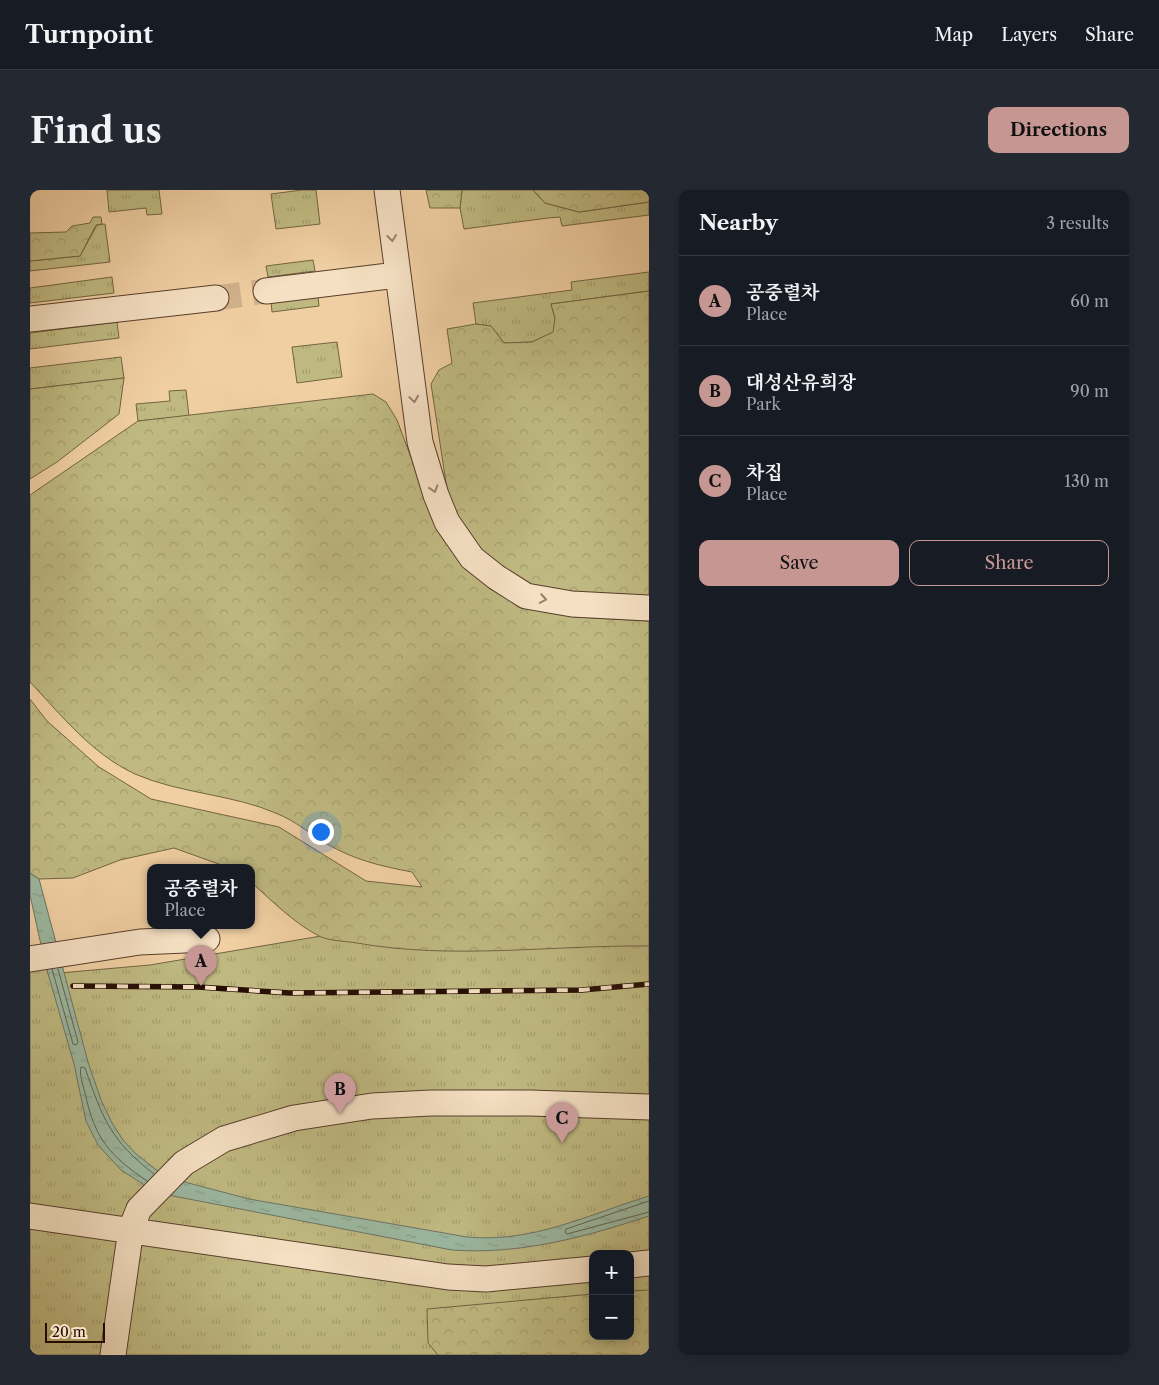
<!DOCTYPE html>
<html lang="en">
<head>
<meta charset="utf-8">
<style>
  :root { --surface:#171b24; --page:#242831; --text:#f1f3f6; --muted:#9ea1a6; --line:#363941; --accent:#c59692 }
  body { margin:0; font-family:"Libre Caslon Text","Noto Serif KR",serif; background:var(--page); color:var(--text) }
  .controls { position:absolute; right:15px; bottom:15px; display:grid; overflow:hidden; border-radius:10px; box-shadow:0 2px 12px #0003 }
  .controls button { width:45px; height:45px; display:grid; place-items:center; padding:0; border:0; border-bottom:1px solid var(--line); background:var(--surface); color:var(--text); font:25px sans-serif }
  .scale { position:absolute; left:15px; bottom:12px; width:60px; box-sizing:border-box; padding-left:5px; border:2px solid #270e04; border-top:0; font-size:14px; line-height:18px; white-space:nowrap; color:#270e04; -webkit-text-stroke:4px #f5e0c3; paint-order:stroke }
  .you { position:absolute; left:290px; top:641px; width:18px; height:18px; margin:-12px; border:4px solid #fff; border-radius:50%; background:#1a73e8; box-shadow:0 0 0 8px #1a73e833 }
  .badge { display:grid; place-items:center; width:32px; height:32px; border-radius:50%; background:var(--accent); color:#111; font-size:16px; font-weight:700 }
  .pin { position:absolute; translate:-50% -41px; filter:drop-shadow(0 1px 2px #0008) }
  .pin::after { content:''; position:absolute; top:26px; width:18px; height:15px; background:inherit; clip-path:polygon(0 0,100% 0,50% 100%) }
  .popup { position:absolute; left:117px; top:674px; width:108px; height:65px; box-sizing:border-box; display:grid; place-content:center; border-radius:10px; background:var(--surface); filter:drop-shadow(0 1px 4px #0005); font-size:16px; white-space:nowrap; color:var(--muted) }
  .popup b { font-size:19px; color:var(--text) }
  .popup::after { content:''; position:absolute; left:50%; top:100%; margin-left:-10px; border:10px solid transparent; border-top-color:var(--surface) }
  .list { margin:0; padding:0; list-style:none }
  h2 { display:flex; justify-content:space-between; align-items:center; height:65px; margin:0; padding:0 20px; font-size:21px }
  h2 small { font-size:16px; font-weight:400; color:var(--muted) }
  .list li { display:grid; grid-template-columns:32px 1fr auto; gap:15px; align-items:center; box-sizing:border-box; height:90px; padding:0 20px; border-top:1px solid var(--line) }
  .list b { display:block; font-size:19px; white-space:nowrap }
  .list p { margin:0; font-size:16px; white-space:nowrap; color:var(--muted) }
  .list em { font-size:16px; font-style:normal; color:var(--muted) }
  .actions { display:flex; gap:10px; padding:15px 20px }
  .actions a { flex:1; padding:11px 0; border:1px solid var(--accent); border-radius:10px; text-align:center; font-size:18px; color:var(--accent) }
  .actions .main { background:var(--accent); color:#111 }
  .map { position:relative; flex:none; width:619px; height:1165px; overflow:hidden; border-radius:10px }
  header { display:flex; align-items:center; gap:30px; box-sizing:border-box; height:70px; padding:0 25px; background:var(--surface); border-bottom:1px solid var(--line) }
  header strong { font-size:24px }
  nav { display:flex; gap:28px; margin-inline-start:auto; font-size:18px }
  .intro { display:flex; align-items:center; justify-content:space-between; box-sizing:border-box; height:120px; padding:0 30px }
  h1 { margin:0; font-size:35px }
  .button { padding:12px 22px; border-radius:10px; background:var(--accent); color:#111; font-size:18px; font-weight:700 }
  main { display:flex; gap:30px; padding:0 30px }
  aside { flex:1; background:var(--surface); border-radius:10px; box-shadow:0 2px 12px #0003 }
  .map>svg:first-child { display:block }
  .grass { fill:url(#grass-tufts); stroke:#736442 }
  .forest { fill:url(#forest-crowns); stroke:#736442 }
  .water { fill:url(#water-ripples); stroke:#6d7362 }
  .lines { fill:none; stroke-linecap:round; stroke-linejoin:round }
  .shore { stroke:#616252; stroke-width:1 }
  .minor-tunnel { stroke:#d2b28b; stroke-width:25; stroke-dasharray:25 12; stroke-linecap:butt }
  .minor-casing { stroke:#593e2c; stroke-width:27 }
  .minor { stroke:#f5e0c3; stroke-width:25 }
  .rail-casing { stroke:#270e04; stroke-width:5.5 }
  .rail { stroke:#f5e0c3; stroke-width:4; stroke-dasharray:11; stroke-linecap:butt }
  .oneway { stroke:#98826d }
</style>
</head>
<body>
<header>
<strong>Turnpoint</strong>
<nav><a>Map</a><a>Layers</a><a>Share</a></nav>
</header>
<div class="intro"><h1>Find us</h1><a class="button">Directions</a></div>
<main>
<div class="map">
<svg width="619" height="1165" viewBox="0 0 619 1165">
  <defs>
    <pattern id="grass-tufts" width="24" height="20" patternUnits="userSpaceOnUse" patternTransform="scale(1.25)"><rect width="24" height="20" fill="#bfb981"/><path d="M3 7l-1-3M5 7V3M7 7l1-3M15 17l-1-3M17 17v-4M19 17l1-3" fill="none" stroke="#a49e6e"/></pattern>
    <pattern id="forest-crowns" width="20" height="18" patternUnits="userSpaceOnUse" patternTransform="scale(1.25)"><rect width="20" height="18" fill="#bfb981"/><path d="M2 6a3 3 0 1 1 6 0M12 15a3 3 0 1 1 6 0" fill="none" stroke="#a49e6e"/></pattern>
    <pattern id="water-ripples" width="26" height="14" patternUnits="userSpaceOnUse" patternTransform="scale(1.25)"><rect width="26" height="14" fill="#9bb7a0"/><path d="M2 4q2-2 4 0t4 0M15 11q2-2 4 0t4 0" fill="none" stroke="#869c88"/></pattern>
  </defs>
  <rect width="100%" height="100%" fill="#f0cfa3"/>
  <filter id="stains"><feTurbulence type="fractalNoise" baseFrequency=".004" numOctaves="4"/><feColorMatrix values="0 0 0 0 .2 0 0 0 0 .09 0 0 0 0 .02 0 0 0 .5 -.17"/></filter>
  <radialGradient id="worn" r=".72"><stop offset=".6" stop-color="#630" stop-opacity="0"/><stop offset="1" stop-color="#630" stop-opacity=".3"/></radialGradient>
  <path class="grass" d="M77,0H129L132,24L117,25L116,18L79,22Z
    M272,0H286L290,34L246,39L241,4Z
    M432,0H503L515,13L549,22L619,12V25L532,36L530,27L518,28L434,39L430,18Z
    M75,34L80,72L0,81V71L50,66L67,35Z
    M283,70L285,81L238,87L236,76Z
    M619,82V101L521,114L525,128L524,142L502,152L474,153L461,136L446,134L443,113L542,100L541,92Z
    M82,87L84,103L0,113V98Z
    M288,106L289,116L242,122L241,112Z
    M87,132L89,148L0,159V143Z
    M307,152L312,187L267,193L262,157Z
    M91,167L94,188L0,199V178Z
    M156,200L159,226L108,231L106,214L140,211L139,201Z
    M619,732V1109L600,1111V1064H563V1114L423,1165H0V775L15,773L18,784L120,775L350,736Z"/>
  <path class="forest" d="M396,0H432L430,18H400Z
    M503,0H619V12L549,22L515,13Z
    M63,27H71L72,34L66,35L50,66L0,71V43L36,42L42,36L60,33Z
    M619,101V407L536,402L503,395L470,378L451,359L429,333L418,306L401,194L409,180L422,173L417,139L446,134L461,136L474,153L502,152L523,142L525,128L521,114Z
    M94,188L89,224L27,272L0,289V199Z
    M343,204L356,212L367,230L394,302L494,414L545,427L619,431V756C522,755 423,770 327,753C315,751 299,751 289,746C264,733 242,711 221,692V677H197L144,658L90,670L43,688L9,689L0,683V509L17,531L69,577L121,609L249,637L336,691L392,697L382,682C350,676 325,670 297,654C281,644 265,631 248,624C203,604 151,604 105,584C62,564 32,526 0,492V305L108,231Z
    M619,1100V1165H408L398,1153L397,1119L563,1104V1146H600V1101Z"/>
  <path class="water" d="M0,683L9,689L58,872L71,910L82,933L93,950L106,964L129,982L151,991L219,1009L437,1047C503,1053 557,1025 619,1006V1026C555,1047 490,1065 422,1060L138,1005L116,996L91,980L68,955L56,931L44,874L15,773L0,705Z"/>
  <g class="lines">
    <path class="shore" d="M22,779L43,854L46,855L48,852L28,779
      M117,991C79,965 65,949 55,903C53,895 49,884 51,877L55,878C73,929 80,950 124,984
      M619,1011L536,1039L535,1042L537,1044L619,1022"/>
    <path class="minor-tunnel" d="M186,108L236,101"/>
    <defs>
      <path id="minor" d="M357,0L390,252L406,305L417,332L442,368L466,387L496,406L542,414L619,418
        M236,101L367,85
        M0,129L186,108
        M0,769L110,752L177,749
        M0,1026L418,1087L456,1089L563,1079
        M600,1075L619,1073
        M83,1165L101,1039L109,1019L154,973L194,949L264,928L342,916L401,913H500L619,917"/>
    </defs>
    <use href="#minor" class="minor-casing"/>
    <use href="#minor" class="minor"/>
    <defs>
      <path id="rail" d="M43,796L168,797L260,803L552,800L619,794"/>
    </defs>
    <use href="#rail" class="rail-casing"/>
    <use href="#rail" class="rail"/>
  </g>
  <defs><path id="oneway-chevron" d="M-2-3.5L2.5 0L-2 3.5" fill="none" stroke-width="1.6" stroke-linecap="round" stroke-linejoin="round" transform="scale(1.25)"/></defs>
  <g class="oneway">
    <use href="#oneway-chevron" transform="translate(362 48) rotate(83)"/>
    <use href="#oneway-chevron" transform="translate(384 209) rotate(82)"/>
    <use href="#oneway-chevron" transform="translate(404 299) rotate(73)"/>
    <use href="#oneway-chevron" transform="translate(513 409) rotate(10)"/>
  </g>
  <rect width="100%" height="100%" filter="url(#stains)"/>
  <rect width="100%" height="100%" fill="url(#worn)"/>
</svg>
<div class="controls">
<button>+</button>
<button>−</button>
</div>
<div class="scale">20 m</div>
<div class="you"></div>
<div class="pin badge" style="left:171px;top:796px">A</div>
<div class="popup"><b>공중렬차</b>Place</div>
<div class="pin badge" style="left:310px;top:924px">B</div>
<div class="pin badge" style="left:532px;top:953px">C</div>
</div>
<aside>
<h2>Nearby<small>3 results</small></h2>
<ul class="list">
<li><span class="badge">A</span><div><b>공중렬차</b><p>Place</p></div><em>60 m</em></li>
<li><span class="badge">B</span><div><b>대성산유희장</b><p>Park</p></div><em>90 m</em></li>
<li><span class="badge">C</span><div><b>차집</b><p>Place</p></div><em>130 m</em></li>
</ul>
<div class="actions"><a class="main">Save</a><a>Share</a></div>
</aside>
</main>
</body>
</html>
